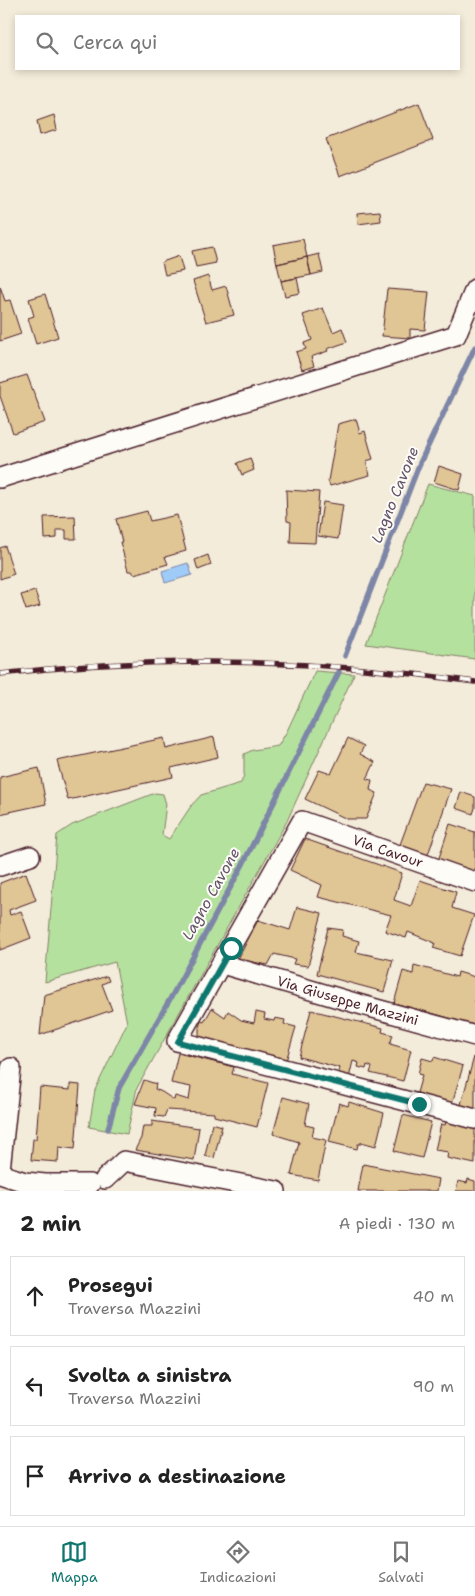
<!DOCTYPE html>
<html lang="it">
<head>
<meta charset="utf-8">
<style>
  :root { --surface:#fff; --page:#f6f6f6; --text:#222; --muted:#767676; --line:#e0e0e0; --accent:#0f766e }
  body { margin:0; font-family:"Shantell Sans",sans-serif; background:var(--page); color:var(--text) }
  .stop { position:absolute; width:15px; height:15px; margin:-11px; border:4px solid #0f766e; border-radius:50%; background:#fff }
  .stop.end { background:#0f766e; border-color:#fff; box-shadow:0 1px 5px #0008 }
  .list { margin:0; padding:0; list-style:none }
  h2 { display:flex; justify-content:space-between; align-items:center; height:65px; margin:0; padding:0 20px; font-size:21px }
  h2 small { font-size:16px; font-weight:400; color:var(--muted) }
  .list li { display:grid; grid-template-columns:32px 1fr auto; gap:15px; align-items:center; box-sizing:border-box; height:80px; margin:0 10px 10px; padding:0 10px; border:1px solid var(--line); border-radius:0px }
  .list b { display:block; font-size:19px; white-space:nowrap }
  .list p { margin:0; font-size:16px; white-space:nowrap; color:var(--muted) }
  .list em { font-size:16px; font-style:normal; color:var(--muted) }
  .icon { flex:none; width:28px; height:28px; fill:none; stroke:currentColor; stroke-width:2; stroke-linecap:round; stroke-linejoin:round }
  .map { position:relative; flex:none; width:475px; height:1191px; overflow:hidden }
  .search { position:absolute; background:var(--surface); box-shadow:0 2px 8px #0003; left:15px; right:15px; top:15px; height:55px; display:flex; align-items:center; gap:12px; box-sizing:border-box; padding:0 18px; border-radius:0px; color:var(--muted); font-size:19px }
  .sheet { height:335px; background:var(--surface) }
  nav { display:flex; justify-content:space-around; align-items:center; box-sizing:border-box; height:70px; border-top:1px solid var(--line); background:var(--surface); font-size:14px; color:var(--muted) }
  nav a { display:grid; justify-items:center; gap:2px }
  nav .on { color:var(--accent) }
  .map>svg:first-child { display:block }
  .green { fill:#b5e19f; stroke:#808065 }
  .water { fill:#9fcbf9; stroke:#7d86a7 }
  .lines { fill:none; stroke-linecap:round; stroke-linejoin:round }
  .stream { stroke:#7d86a7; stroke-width:5.5 }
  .building { fill:#e0c595; stroke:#4a1f2b }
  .minor-casing { stroke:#4a1f2b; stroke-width:22 }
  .minor { stroke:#fdfcf7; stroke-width:19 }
  .rail-casing { stroke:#4a1f2b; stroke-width:5.5 }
  .rail { stroke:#fdfcf7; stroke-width:4; stroke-dasharray:11; stroke-linecap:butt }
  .route { stroke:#0f766e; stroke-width:6 }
  .labels { text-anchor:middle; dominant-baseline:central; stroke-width:4; stroke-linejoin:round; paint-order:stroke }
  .street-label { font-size:14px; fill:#4a1f2b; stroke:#fdfcf7 }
  .water-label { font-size:15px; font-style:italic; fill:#645369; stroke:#fdfcf7 }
</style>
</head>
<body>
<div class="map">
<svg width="475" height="1191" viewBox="0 0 475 1191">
  <rect width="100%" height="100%" fill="#f4ecda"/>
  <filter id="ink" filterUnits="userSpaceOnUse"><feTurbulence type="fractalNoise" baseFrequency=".02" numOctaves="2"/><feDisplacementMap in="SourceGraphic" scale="10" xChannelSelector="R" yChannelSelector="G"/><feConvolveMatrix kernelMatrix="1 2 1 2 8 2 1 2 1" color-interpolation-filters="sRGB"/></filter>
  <g filter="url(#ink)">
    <path class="green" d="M428,484L475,496V659L366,644Z
      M315,671L354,674L287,821L137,1088L127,1134L89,1127L95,1090L127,1023L115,962L45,982L57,835L72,825L155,793L163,794L166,804L162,835L169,839L191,806L201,795L241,783L244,775V754L253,750L278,746L287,731Z"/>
    <path class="water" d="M188,563L192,575L165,583L162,571Z"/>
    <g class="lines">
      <path class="stream" d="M345,656L419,465L475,347
        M108,1129L119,1088L174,992L242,866L339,672"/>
    </g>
    <path class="building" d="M419,103L433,140L340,176L326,139Z
      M54,115L57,130L40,135L37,121Z
      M380,211L381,221L358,224L357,213Z
      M303,239L307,257L277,264L273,245Z
      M212,247L216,263L196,267L192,251Z
      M319,254L323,272L311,275L307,257Z
      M179,256L183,271L165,275L162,262Z
      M307,257L311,275L281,281L277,264Z
      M208,276L212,290L226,286L234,315L206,322L193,281Z
      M297,278L300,293L285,296L281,281Z
      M0,286L5,301L10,300L21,334L0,341Z
      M387,289L429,292L425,330L410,329V338L382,336Z
      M45,294L58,337L36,344L28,318L34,316L29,299Z
      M323,308L333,332L342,328L347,342L327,349L328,351L311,357L314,366L302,370L296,352L306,349L304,343L312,340L303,315Z
      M27,375L45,422L13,433L0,396V383Z
      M356,419L360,433L365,431L373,459L366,461L370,475L330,486L328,481L338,424Z
      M250,458L254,470L242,475L237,463Z
      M439,466L463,474L459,490L434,482Z
      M286,490L319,492L315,543L290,542L291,522L287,521Z
      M323,502L343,505L338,539L318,536Z
      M147,511L150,521L177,515L186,551L165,557L168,564L134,574L132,571H128L120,542H122L116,519Z
      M75,516L76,539H66V530H57V538L45,539L44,517Z
      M5,546L14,574L0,579V548Z
      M208,555L211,565L198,570L195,560Z
      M35,591L40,606L26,610L21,595Z
      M214,737L218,757L171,768L173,777L68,800L57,761L164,738L166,749Z
      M348,738L364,746L360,754L375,762L367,779L372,780L370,790L377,793L366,819H347L305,799L319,770L331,774Z
      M39,768L46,804L0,814V777Z
      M423,782L451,789L426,860L398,850Z
      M461,792L475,797V808L473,814L456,808Z
      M450,824L475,832V873L438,861Z
      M305,839L402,873L394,900L411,906L420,880L456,892L452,908L474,915L460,956L433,948L435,943L408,932L406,938L385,931L391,915L318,897L322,885L290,870Z
      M26,873L36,900L9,910L10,915L21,911L31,938L0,950V883Z
      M297,907L322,913L308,966L293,964L295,959L274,954L268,965L238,959L258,920L290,930Z
      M328,928L343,930L342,936L359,941L356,952L393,960L384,992L317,974Z
      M414,965L457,977L458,972L475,977V1025L394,1003L403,971L413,974Z
      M107,976L109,981L102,984L112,1010L40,1035L44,995Z
      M212,1008L225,1017L228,1011L241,1020L254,1023L256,1012L265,1014L264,1019L274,1021L275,1018L285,1020L284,1024L296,1027L286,1061L199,1043V1027L201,1021L204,1022Z
      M311,1010L383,1028L382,1032L393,1035L390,1044L411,1050L403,1081L370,1073L372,1067L367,1065L366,1069L358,1067L359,1063L353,1061L349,1078L338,1075L340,1068L299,1057Z
      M178,1053L234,1067L232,1074L268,1083L257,1127L214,1116V1113L167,1110L164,1117L155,1116L156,1108L135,1104L144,1080L156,1084L155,1089L162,1092L174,1100L175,1096L189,1100L191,1087L171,1083Z
      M475,1053V1113L460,1108Z
      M434,1057L463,1066L451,1107L423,1099L424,1095L417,1093L422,1075L418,1074L422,1058L433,1061Z
      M70,1084L80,1085L75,1149L59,1147L58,1162L31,1160L33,1139H36L40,1087L70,1090Z
      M283,1097L309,1104L305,1125L314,1127L312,1137L326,1140L318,1180L291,1175L299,1142L273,1134Z
      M349,1102L384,1113L376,1146L361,1142V1144H358L357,1149L329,1142L339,1103L348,1106Z
      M403,1115L431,1122L422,1158L394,1151Z
      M152,1121L199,1128L194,1160L135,1150L141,1138L143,1126H152Z
      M446,1122L475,1129V1164L447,1158L448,1152L435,1150L441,1124L445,1125Z
      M212,1123L222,1126L214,1158L205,1156Z
      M363,1164L439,1179L437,1191H358Z
      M468,1179L475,1181V1191H456L458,1181L467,1183Z"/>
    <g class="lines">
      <defs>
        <g id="minor">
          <path d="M0,478L456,335L475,289"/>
          <path d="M0,866L30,856"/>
          <path d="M475,882L302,821L177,1041L475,1119"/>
          <path id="s1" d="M222,964L362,1005L475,1036"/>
          <path d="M0,1170L11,1068"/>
          <path d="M0,1174L25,1182L45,1184H90"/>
          <path d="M105,1179L124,1161L276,1191"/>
        </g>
      </defs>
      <use href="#minor" class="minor-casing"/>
      <use href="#minor" class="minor"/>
      <defs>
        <path id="rail" d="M0,674C158,655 317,659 475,682"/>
      </defs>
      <use href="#rail" class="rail-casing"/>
      <use href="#rail" class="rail"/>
    </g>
  </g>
  <g class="lines" filter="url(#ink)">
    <path class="route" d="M231,948L178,1042L419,1104"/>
  </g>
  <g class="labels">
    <g class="street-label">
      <text transform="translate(388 851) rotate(19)">Via Cavour</text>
      <text stroke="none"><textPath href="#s1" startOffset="131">Via Giuseppe Mazzini</textPath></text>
    </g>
    <g class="water-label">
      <text transform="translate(395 495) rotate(-68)">Lagno Cavone</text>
      <text transform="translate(211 894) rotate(-61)">Lagno Cavone</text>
    </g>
  </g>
</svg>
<div class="stop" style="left:231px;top:948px"></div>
<div class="stop end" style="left:419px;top:1104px"></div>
<div class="search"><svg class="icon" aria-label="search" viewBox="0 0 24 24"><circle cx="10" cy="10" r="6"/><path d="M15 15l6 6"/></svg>Cerca qui</div>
</div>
<section class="sheet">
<h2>2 min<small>A piedi · 130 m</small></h2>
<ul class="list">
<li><svg class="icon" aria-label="ahead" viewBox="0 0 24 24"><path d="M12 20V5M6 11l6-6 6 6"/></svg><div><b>Prosegui</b><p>Traversa Mazzini</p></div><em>40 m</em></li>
<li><svg class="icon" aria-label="left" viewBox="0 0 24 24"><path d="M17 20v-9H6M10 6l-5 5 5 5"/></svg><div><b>Svolta a sinistra</b><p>Traversa Mazzini</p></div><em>90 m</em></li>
<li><svg class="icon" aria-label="arrive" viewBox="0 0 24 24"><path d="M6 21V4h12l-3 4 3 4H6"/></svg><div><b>Arrivo a destinazione</b></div></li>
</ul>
</section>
<nav>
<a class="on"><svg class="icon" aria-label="map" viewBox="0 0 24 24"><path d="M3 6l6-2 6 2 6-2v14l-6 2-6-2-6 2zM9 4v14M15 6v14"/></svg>Mappa</a>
<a><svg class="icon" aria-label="directions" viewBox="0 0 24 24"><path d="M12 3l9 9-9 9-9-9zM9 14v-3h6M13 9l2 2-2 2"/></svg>Indicazioni</a>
<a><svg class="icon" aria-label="saved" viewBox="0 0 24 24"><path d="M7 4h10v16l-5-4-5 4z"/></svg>Salvati</a>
</nav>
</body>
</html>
